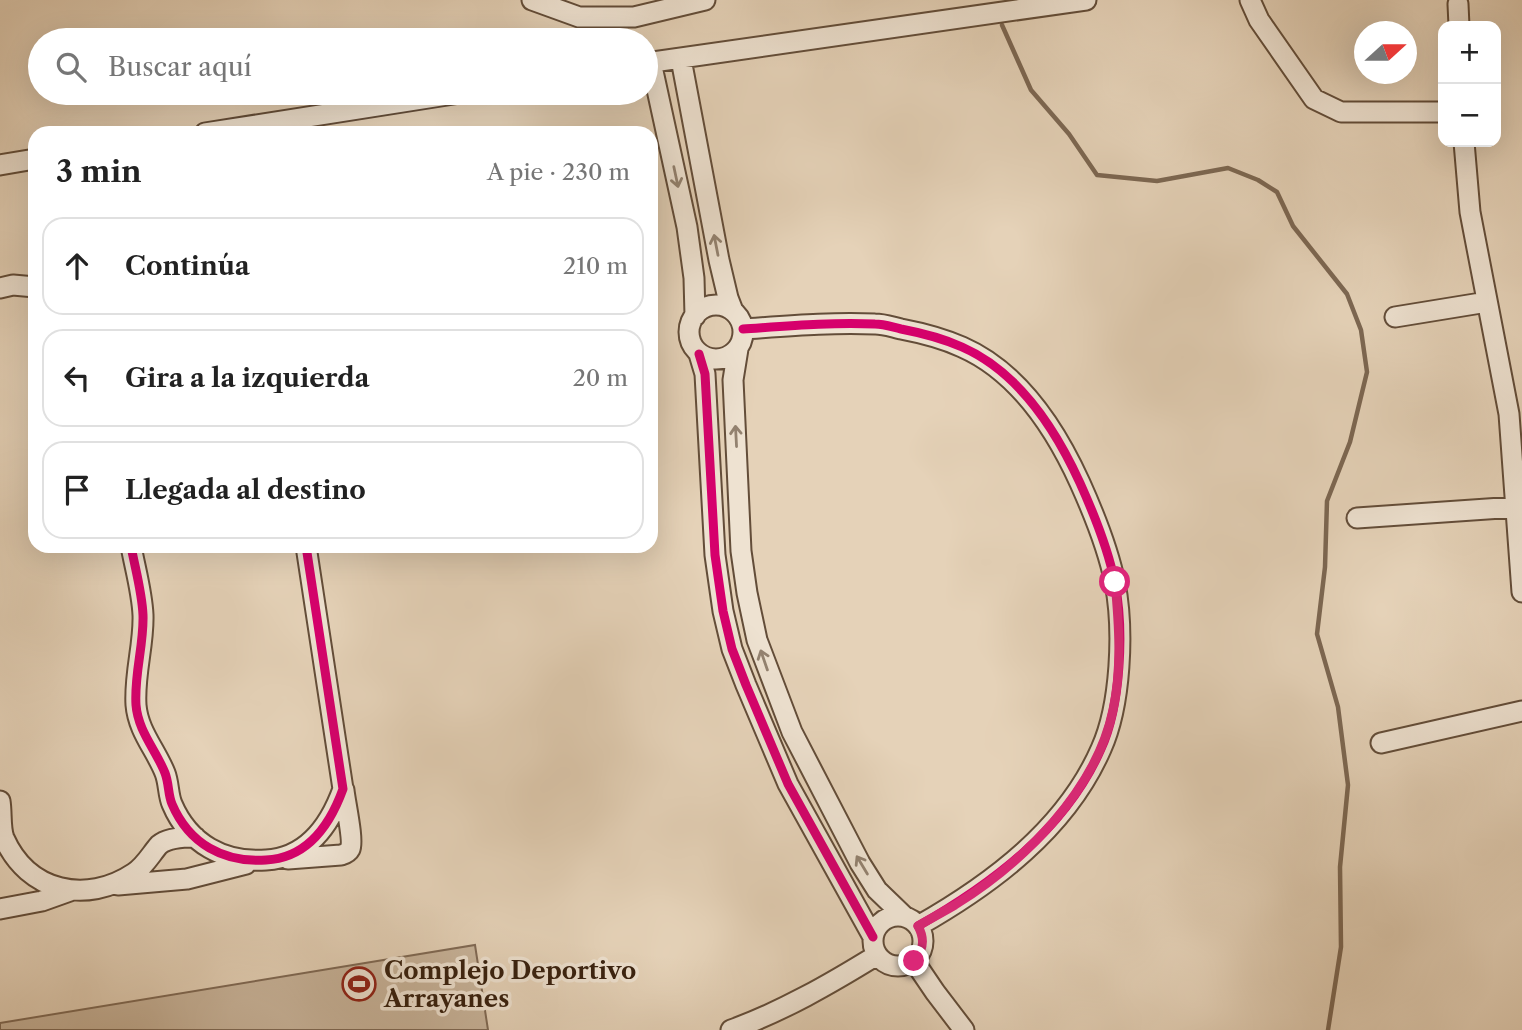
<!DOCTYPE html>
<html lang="es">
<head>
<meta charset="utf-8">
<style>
  :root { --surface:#fff; --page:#f2f2f2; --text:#222; --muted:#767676; --line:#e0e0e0 }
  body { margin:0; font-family:"Libre Caslon Text",serif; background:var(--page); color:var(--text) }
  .controls { position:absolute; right:21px; top:21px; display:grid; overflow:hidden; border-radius:14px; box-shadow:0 7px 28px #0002 }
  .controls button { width:63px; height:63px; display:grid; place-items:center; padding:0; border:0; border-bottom:2px solid var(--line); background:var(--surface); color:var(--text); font:35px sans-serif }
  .compass { position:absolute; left:1354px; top:21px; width:63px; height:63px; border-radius:50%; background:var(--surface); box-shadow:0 7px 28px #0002; rotate:69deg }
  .stop { position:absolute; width:21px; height:21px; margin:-16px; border:5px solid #db2777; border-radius:50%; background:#fff }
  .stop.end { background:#db2777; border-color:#fff; box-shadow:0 2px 7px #0008 }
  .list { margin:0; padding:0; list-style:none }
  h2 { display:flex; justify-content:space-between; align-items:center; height:91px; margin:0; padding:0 28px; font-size:30px }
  h2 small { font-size:23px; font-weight:400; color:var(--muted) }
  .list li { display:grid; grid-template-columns:46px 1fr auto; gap:21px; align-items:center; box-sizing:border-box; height:98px; margin:0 14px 14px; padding:0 14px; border:2px solid var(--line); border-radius:21px }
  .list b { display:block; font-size:26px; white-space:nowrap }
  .list em { font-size:23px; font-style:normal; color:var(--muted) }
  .icon { flex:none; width:38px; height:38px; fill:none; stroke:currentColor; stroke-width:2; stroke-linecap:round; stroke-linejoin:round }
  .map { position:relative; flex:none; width:1522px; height:1030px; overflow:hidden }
  .search { position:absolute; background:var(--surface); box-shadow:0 7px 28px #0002; left:28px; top:28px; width:630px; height:77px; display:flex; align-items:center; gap:18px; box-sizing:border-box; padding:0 24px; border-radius:38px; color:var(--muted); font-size:26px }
  .panel { position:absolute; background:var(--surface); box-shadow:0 7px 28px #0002; left:28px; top:126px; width:630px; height:427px; border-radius:21px }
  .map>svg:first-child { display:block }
  .green { fill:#c8b49b; stroke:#806a55; stroke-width:2 }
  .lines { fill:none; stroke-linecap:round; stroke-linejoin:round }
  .stream { stroke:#7c6752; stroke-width:4.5 }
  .minor-casing { stroke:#634d39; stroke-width:23 }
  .minor { stroke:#eee2d1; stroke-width:19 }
  .cycleway-casing { stroke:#eee2d1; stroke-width:13 }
  .cycleway { stroke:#d6006c; stroke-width:9 }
  .oneway { stroke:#938270 }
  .route { stroke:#db2777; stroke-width:9 }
  .labels { text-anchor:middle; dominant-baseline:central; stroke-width:7; stroke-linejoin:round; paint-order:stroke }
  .poi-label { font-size:24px; font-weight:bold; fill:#38210f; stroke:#eee2d1; text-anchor:start }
</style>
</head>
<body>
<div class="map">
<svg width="1522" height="1030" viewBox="0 0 1522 1030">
  <rect width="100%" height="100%" fill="#e5d2b8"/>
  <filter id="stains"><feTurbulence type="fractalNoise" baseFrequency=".00286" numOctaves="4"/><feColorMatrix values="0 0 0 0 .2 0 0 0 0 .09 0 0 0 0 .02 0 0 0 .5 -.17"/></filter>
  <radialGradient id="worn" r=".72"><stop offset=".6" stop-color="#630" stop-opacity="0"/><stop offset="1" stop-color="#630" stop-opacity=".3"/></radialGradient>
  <path class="green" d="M475,945L488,1030H0V1023Z"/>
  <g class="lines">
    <path class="stream" d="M1002,25L1031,90L1069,134L1097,175L1157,181L1228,168L1258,180L1277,192L1293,226L1347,294L1361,330L1367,372L1350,442L1327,501L1325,567L1317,634L1338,707L1348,785L1340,867L1341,947L1328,1030"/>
    <defs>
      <path id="minor" d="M532,0L579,17H634L705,0
        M1250,0L1259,20L1314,99L1341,112H1443
        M1458,4L1459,26
        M681,59L719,260L728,298L733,311
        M651,62L687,227L694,278L695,316
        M646,63L1086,0
        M205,133L460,93
        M1464,142L1470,212L1509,414L1522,592
        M0,165L35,159
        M0,288L13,285L35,287
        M689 332a27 27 0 1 1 54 0a27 27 0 1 1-54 0Z
        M1395,317L1487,302
        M743,329C787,326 831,322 875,324C884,324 892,327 901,329C922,333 942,338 962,347C1019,372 1055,428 1080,483C1094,514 1108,548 1115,583C1124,630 1121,705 1101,749C1066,829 992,884 918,926
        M738,349L733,380L741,551L747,593L757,640L792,732L860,863L877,890L905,917
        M699,354L705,374L715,555L723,611L732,649L746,685L788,784L873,937
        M1357,518L1516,507
        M131,546C135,568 142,592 143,615C144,645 134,674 136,705C138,731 156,750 165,773C169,783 168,795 172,804C189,844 224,863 266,860C307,858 330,825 343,789L306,546
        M1381,743L1522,711
        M0,801C2,812 0,828 4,838C28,892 86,905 134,873C145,866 151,854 159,845C167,838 184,837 195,837
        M288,859L341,855C344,854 348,853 350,849C354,841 345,801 344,790
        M118,885L187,879L246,864
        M0,909L42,901L70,891
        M873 941a25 25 0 1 1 50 0a25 25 0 1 1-50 0Z
        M914,961L935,992L964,1030
        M731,1030C783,1011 830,984 877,955"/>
    </defs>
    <use href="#minor" class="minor-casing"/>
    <use href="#minor" class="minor"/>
    <defs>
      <path id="cycleway" d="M743,329C787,326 831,322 875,324C884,324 892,327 901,329C922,333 942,338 962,347C1019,372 1055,428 1080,483C1094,514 1108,548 1115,583C1124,630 1121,705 1101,749C1066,829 992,884 918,926
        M699,354L705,374L715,555L723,611L732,649L746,685L788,784L873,937
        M131,546C135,568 142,592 143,615C144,645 134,674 136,705C138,731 156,750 165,773C169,783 168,795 172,804C189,844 224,863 266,860C307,858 330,825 343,789L306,546"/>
    </defs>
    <use href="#cycleway" class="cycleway-casing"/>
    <use href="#cycleway" class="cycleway"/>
  </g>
  <defs><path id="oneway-shaft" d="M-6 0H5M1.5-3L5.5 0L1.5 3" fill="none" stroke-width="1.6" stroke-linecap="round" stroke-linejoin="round" transform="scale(1.75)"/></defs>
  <g class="oneway">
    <use href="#oneway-shaft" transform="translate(676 177) rotate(78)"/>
    <use href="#oneway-shaft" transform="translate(716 245) rotate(-101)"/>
    <use href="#oneway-shaft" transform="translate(736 436) rotate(-93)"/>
    <use href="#oneway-shaft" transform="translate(764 660) rotate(-109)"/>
    <use href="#oneway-shaft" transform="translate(862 865) rotate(-121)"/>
  </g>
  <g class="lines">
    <path class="route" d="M914,961C924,950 925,939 918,926C930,919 943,912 955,905C1023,863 1096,791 1113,710C1122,668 1119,625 1115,582"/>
  </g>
  <defs>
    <symbol id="stadium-ring" viewBox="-11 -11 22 22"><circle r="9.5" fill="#eee2d1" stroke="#8f2418" stroke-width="1.5"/><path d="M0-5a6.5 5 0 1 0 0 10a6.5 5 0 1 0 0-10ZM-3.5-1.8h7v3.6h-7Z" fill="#8f2418"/></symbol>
  </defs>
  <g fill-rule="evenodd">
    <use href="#stadium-ring" x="340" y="965" width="38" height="38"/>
  </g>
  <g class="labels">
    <g class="poi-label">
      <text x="384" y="970">Complejo Deportivo<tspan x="384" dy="28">Arrayanes</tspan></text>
    </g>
  </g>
  <rect width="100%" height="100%" filter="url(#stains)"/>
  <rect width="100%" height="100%" fill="url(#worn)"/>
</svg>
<div class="controls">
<button>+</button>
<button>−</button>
</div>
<svg class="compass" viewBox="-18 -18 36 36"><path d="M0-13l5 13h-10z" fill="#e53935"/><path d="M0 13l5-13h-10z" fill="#767676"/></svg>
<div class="stop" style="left:1115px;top:582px"></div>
<div class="stop end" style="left:914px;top:961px"></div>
<div class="search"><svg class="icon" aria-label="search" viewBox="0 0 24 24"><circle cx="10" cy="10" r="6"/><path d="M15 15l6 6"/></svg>Buscar aquí</div>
<section class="panel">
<h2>3 min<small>A pie · 230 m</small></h2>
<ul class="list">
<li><svg class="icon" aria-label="ahead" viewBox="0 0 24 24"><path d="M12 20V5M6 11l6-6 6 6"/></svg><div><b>Continúa</b></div><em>210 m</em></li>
<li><svg class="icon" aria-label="left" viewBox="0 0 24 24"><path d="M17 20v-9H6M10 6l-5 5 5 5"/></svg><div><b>Gira a la izquierda</b></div><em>20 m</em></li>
<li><svg class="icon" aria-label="arrive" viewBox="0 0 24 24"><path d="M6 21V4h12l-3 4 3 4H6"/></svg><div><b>Llegada al destino</b></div></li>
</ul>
</section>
</div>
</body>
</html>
